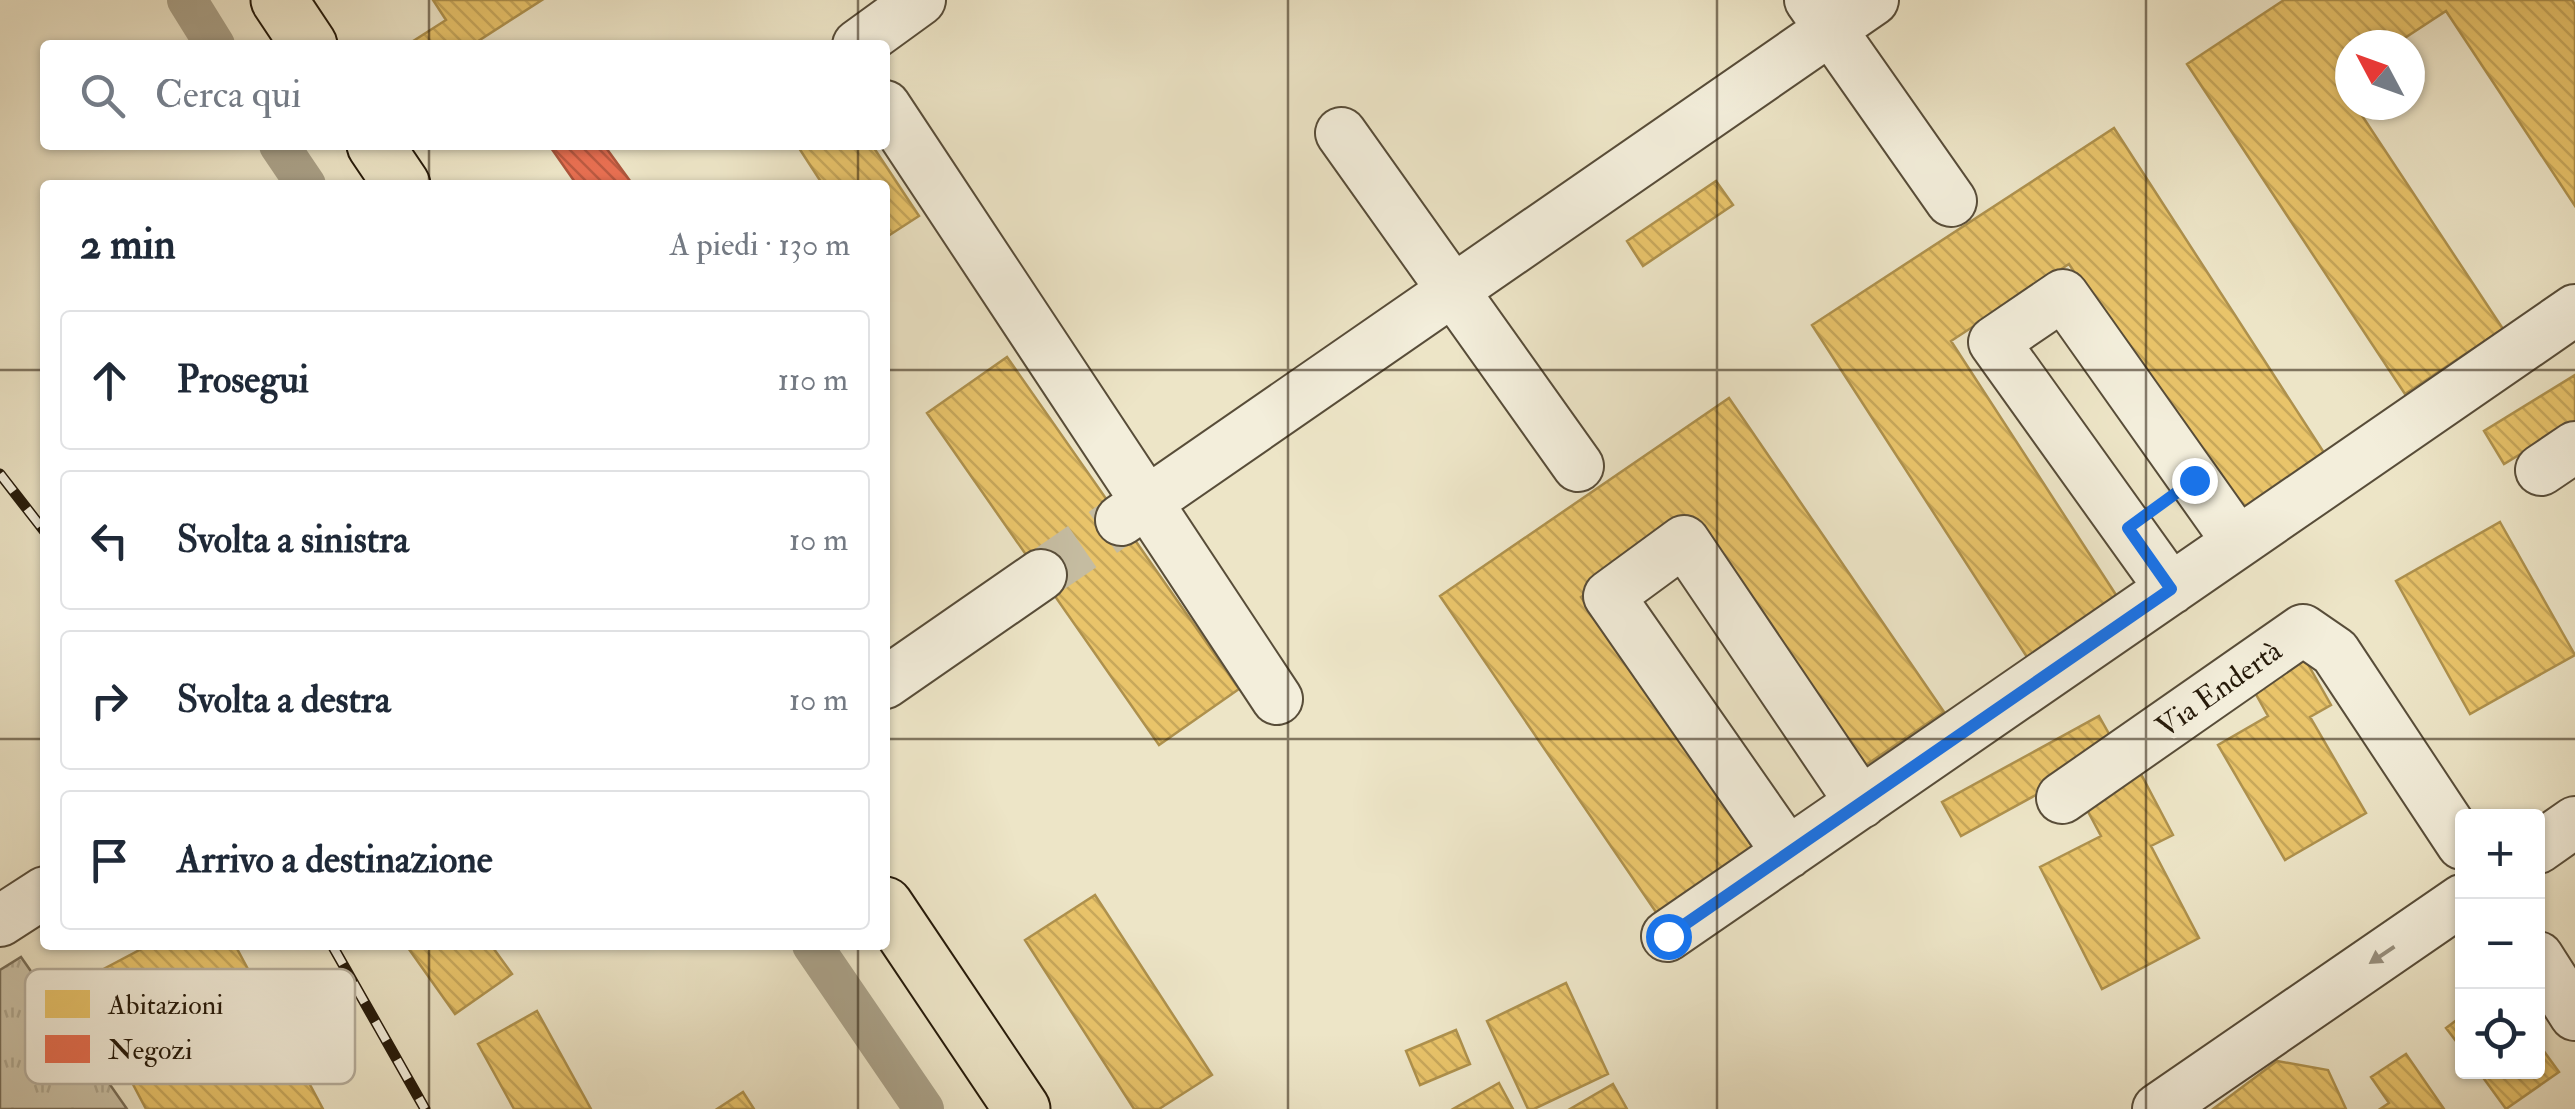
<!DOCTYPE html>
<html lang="it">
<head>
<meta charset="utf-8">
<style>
  :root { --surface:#fff; --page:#f2f2f3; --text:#1f2937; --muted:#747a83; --line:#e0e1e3 }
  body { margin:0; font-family:"IM FELL Double Pica",serif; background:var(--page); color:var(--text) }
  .controls { position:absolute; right:30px; bottom:30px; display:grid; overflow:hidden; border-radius:10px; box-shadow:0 2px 8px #0004 }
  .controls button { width:90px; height:90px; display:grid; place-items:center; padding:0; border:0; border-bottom:2px solid var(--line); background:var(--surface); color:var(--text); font:50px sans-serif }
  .compass { position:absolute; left:2335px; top:30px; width:90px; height:90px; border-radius:50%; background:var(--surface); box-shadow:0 2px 8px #0004; rotate:311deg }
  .stop { position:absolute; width:30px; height:30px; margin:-22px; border:8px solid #1a73e8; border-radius:50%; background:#fff }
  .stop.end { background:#1a73e8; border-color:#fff; box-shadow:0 2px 10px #0008 }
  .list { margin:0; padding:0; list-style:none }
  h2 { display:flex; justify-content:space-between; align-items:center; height:130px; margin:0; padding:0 40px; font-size:42px }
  h2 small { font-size:32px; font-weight:400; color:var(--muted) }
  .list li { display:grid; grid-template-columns:65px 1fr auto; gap:30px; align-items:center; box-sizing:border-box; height:140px; margin:0 20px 20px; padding:0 20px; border:2px solid var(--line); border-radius:10px }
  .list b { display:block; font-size:38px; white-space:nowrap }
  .list em { font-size:32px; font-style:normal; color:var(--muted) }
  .icon { flex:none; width:55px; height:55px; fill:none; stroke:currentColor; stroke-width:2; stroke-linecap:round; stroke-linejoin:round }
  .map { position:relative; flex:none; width:2575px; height:1109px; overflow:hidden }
  .search { position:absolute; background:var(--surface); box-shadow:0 2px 8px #0004; left:40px; top:40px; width:850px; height:110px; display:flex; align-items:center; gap:25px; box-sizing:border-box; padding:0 35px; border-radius:10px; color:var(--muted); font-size:38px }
  .panel { position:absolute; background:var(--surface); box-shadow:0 2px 8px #0004; left:40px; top:180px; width:850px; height:770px; border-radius:10px }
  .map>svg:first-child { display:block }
  .grass { fill:url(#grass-tufts); stroke:#786e58; stroke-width:2.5 }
  .homes { fill:url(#homes-back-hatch); stroke:#ae914d; stroke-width:2.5 }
  .shops { fill:url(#shops-back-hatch); stroke:#ad563c; stroke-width:2.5 }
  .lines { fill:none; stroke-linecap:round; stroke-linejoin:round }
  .canal { stroke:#a9a087; stroke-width:40 }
  .minor-tunnel { stroke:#c5bca1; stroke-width:50; stroke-dasharray:50 25; stroke-linecap:butt }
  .minor-casing { stroke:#584d39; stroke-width:54 }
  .major-casing { stroke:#261a0a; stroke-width:59 }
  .minor { stroke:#f3eedb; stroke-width:50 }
  .major { stroke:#ede5c7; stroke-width:55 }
  .rail-casing { stroke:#261a0a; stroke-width:11 }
  .rail { stroke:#f3eedb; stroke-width:8; stroke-dasharray:22; stroke-linecap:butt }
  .oneway { fill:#978f7d }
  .route { stroke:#1a73e8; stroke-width:12 }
  .grid { fill:none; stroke:#261a0a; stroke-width:2.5; stroke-opacity:0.55 }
  .labels { text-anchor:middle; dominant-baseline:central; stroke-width:10; stroke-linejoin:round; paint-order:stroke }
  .street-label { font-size:30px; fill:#261a0a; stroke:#f3eedb }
  .key { fill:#f3eedb; stroke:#b6ae9c; stroke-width:2.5 }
  .key-label { font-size:28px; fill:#261a0a }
</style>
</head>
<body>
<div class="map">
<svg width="2575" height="1109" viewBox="0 0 2575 1109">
  <defs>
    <pattern id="grass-tufts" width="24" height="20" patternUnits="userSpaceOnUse" patternTransform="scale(2.5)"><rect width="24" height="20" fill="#cbc2a7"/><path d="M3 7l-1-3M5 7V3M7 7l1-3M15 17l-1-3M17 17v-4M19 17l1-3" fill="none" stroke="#aea68e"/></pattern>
    <pattern id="homes-back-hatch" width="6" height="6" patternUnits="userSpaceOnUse" patternTransform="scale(2.5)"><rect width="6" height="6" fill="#e9c46a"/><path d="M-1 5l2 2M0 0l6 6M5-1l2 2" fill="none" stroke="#c8a85b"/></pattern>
    <pattern id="shops-back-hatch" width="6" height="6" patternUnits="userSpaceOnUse" patternTransform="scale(2.5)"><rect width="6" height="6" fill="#e76f51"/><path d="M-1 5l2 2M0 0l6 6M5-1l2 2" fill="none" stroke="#bb5a41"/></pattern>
  </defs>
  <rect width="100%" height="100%" fill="#ede5c7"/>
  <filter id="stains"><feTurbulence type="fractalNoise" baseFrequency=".002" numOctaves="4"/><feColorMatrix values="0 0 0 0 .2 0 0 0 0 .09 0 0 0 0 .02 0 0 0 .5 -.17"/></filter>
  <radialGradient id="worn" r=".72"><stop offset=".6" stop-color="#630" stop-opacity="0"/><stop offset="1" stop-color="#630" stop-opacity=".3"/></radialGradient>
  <path class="grass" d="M21,957L127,1109H0V970Z"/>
  <path class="homes" d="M433,0H542L472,45H407L446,20Z
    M2284,0H2572L2575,5V206L2446,11L2394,45H2350V74L2339,81L2350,97V105H2355L2503,329L2405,394L2187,64Z
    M2114,128L2328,459L2235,520L2069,264L1951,341L2118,598L2027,657L1812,325Z
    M797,145H872L919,216L885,238V185H823Z
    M1716,181L1733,205L1643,266L1627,241Z
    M1007,357L1239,689L1159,745L927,413Z
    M2575,375V421L2504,464L2484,431Z
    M1729,398L1944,712L1860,769L1691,521L1581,597L1756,852L1660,918L1440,596Z
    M2500,522L2575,655L2470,714L2396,581Z
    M2305,659L2331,705L2310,717L2366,813L2285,860L2218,745L2268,716L2253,689Z
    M2099,716L2118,750L1961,836L1942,802Z
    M2141,774L2173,835L2151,846L2199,938L2102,989L2040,867L2101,836L2084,804Z
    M1095,895L1212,1075L1159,1109H1134L1025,940Z
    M149,945H235L323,1109H146L79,982Z
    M406,945H491L512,974L455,1014Z
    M1566,983L1608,1074L1534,1109H1528L1487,1021Z
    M537,1011L591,1109H514L478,1044Z
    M2462,1016V1049L2446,1028Z
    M1456,1030L1470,1064L1420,1085L1406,1051Z
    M2538,1043L2559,1072L2506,1109L2479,1072H2538Z
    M2406,1054L2444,1109H2380L2389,1103L2371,1077Z
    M2277,1061L2328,1070L2346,1109H2213Z
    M1499,1083L1513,1109H1453Z
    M1613,1084L1627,1109H1570Z
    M743,1092L754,1109H717Z"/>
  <path class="shops" d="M549,145H604L633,185H577Z"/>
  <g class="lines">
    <path class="canal" d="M187,0L215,45
      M279,145L306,185
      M812,945L924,1109"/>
    <path class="minor-tunnel" d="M1041,575L1121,520"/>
    <defs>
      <path id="minor" d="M1810,0L1951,201
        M858,45L920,0
        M885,106L1277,699
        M1341,133L1578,466
        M2541,470L2575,447
        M1121,520L1873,0
        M2171,589L1994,342L2063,295L2238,542
        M885,683L1041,575
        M2062,798L2303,630L2335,652L2462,844
        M2538,848L2575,822
        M1788,853L1609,596L1684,541L1861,803
        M0,921L45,892
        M1667,936L2575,310
        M2538,957L2575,1015
        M2158,1109L2462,900"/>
      <path id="major" d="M279,0L309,45
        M375,145L402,185
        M885,905L1022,1109"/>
    </defs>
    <use href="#minor" class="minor-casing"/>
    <use href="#major" class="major-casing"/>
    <use href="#minor" class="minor"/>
    <use href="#major" class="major"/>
    <defs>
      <path id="rail" d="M0,474L45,532
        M332,945L425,1109"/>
    </defs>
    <use href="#rail" class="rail-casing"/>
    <use href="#rail" class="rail"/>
  </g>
  <defs><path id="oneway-solid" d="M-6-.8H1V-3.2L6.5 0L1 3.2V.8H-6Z" transform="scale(2.5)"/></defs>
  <use class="oneway" href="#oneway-solid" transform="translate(2382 955) rotate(146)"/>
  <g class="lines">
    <path class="route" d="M1668,936L2171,589L2128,528L2194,480"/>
  </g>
  <path class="grid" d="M429,0V45M858,0V45M1288,0V1109M1717,0V1109M2146,0V1109M429,145V185M858,145V185M0,370H45M885,370H2575M0,739H45M885,739H2575M429,945V1109M858,945V1109"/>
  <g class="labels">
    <g class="street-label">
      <text transform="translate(2219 689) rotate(-35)">Via Endertà</text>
    </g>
  </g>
  <rect x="25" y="969" width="330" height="115" rx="15" class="key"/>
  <rect x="45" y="990" width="45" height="28" fill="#e9c46a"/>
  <rect x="45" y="1035" width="45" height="28" fill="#e76f51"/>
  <g class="key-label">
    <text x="108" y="1014">Abitazioni</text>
    <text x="108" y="1059">Negozi</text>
  </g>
  <rect width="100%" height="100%" filter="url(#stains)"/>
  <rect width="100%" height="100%" fill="url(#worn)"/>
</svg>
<div class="controls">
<button>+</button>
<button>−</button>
<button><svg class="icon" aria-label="locate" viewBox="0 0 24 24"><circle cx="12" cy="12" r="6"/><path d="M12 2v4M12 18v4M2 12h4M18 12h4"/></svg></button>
</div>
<svg class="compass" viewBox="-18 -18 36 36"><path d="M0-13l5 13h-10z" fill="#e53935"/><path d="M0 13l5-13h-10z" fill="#747a83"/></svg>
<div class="stop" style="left:1668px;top:936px"></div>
<div class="stop end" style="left:2194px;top:480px"></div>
<div class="search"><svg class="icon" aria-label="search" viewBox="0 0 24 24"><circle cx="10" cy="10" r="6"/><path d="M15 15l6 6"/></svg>Cerca qui</div>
<section class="panel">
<h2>2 min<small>A piedi · 130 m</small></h2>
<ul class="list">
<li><svg class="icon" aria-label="ahead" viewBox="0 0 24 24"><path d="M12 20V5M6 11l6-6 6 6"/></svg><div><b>Prosegui</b></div><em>110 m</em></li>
<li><svg class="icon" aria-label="left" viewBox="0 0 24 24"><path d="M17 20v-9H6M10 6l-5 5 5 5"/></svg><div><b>Svolta a sinistra</b></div><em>10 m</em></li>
<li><svg class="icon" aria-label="right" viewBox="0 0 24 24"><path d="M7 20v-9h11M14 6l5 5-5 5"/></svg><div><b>Svolta a destra</b></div><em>10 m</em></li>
<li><svg class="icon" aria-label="arrive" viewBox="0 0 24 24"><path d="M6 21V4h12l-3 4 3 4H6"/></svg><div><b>Arrivo a destinazione</b></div></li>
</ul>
</section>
</div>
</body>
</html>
